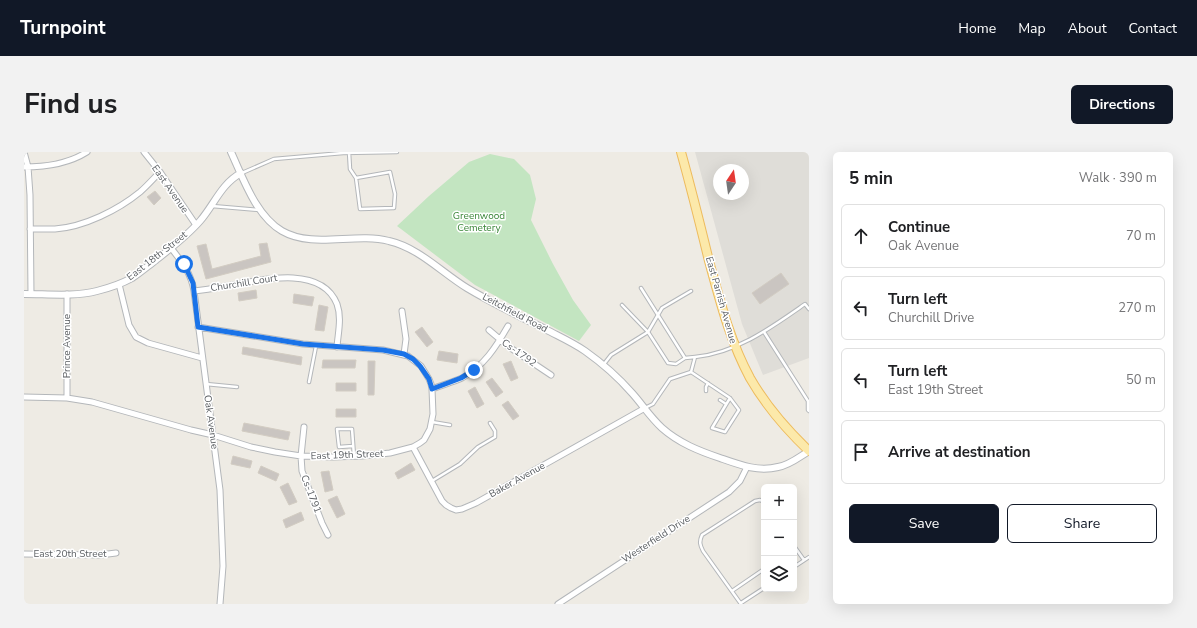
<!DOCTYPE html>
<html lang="en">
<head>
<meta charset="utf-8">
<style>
  :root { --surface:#fff; --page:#f2f2f2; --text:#202124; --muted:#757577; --line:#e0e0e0; --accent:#111827 }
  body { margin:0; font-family:"Nunito Sans",sans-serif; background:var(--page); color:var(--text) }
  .controls { position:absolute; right:12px; bottom:12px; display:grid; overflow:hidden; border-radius:6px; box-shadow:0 4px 16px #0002 }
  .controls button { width:36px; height:36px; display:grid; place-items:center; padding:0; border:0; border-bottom:1px solid var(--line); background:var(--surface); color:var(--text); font:20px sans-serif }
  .compass { position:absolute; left:689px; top:12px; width:36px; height:36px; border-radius:50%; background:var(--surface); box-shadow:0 4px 16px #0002; rotate:13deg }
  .stop { position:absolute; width:12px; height:12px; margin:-9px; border:3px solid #1a73e8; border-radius:50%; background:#fff }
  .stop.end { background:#1a73e8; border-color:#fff; box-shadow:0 1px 4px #0008 }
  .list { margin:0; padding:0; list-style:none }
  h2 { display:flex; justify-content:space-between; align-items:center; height:52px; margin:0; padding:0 16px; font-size:17px }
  h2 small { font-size:13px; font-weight:400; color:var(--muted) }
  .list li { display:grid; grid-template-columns:26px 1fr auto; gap:12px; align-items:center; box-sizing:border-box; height:64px; margin:0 8px 8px; padding:0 8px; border:1px solid var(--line); border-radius:6px }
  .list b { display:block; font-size:15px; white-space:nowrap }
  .list p { margin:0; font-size:13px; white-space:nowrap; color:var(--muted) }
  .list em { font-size:13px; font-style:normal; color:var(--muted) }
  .actions { display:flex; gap:8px; padding:12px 16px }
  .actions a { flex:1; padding:9px 0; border:1px solid var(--accent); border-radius:6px; text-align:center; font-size:14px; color:var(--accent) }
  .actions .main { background:var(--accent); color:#fff }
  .icon { flex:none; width:22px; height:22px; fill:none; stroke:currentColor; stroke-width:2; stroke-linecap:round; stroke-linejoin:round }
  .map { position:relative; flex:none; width:785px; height:452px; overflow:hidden; border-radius:6px }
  header { display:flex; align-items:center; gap:24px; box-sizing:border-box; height:56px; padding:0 20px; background:var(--accent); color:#fff }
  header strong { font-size:19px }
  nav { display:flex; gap:22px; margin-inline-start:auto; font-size:14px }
  .intro { display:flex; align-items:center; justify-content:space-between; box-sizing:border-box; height:96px; padding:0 24px }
  h1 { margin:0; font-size:28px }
  .button { padding:10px 18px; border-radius:6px; background:var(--accent); color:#fff; font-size:14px; font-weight:700 }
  main { display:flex; gap:24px; padding:0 24px }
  aside { flex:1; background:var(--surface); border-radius:6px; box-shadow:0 4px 16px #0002 }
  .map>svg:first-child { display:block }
  .industrial { fill:#dfddd8; fill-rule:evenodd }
  .green { fill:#c3e5c1 }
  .building { fill:#cac5c1; stroke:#d2ccc2 }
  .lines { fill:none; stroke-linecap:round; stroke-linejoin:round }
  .service-casing { stroke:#b4b7ba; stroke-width:4.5 }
  .minor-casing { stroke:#b4b7ba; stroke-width:7 }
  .tertiary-casing { stroke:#b4b7ba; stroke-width:8 }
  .primary-casing { stroke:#edbb5d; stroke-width:10 }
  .service { stroke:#fff; stroke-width:2.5 }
  .minor { stroke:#fff; stroke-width:5 }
  .tertiary { stroke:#fff; stroke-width:6 }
  .primary { stroke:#fce9aa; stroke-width:8 }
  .route { stroke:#1a73e8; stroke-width:5 }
  .labels { text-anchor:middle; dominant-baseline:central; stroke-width:3; stroke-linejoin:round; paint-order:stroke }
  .street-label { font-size:10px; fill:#5c6064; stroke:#fff }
  .park-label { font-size:10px; fill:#3a8638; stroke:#fff }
</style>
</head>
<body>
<header>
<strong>Turnpoint</strong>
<nav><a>Home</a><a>Map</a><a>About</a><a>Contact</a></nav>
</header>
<div class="intro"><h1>Find us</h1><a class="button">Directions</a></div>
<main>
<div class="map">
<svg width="785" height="452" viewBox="0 0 785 452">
  <rect width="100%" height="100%" fill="#eeebe4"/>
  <path class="industrial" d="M671,0H785V206L739,223L718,172ZM695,18H719V42H695Z"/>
  <path class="green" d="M466,2L490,7L506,23L512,47L507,68L529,112L549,148L567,173L555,189L451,133L373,74L405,44L445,10Z"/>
  <path class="building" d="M131,39L137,46L130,53L123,45Z
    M243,91L247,110L182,127L173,94L182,92L188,117L237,104L235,92Z
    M757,121L765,132L736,152L728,141Z
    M232,138L233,146L215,149L214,141Z
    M270,142L290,145L288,154L269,151Z
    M295,153L304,155L300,179L291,178Z
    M398,175L409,190L403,195L391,180Z
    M219,195L278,205L277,213L218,202Z
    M415,199L434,202L433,211L413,208Z
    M299,208H332L331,216H298Z
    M344,209H351L350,243H344Z
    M487,209L494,226L487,229L479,212Z
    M468,226L479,240L472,245L462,230Z
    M312,231H332V239H312Z
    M451,235L460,252L453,256L444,239Z
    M484,249L495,264L489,268L478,253Z
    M312,257H332V265H312Z
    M220,271L266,280L264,288L218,279Z
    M209,304L228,309L226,316L207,312Z
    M387,311L391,318L374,327L371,321Z
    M237,314L255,322L252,329L234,321Z
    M305,319L309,338L301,340L297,320Z
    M264,331L273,350L265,353L256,335Z
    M313,344L321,362L313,366L304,348Z
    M277,360L280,368L262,376L259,368Z"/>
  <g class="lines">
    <defs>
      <path id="service" d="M325,0L326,17L332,26L336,57L370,56L371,42L366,20L332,26
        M218,21L250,7L319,1L373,0
        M188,54L235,58
        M617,136L661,206
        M598,153L624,180L638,156L667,139
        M740,180L784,249V258L785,259
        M580,212L587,203L624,180L644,211L652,212L661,206L671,205
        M667,220L706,246L715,258L701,280L688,276L706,246
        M285,230L292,194
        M182,232L213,235
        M682,239V235L684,231
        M696,248L702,252
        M621,256L629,252L646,227L667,220L671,205C713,201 748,175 781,152L785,157
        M408,270L426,273
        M329,294L315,295L313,277H328L330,304
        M408,329L436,312L454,295L471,285V279L466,271
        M770,394L780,408
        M770,415L785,405
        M708,439L740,417
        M717,451L740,436
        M717,452L679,399C676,393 675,390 678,383L731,349L736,348L740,350"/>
      <path id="minor" d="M0,0L4,15L6,43L7,142
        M120,0L136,20L172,73
        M0,15C23,15 44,12 63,0
        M6,77C14,77 23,77 31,77C60,75 94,58 116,40C123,34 129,27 136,20
        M147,96C158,110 167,121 170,139L196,338L199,414L196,452
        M95,132L105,173L112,185L124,191L178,206
        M170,139C181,138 192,136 203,134C235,128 297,112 313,152C318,166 314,181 313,195
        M378,159L382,187L380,202
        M465,178L485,195L527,223
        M408,237C418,233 429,230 438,226C460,214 472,195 484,174
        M0,245L43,246L68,250L167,278L189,283L227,295L251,300L277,304L309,305L338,304L366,301L389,295L396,291L400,288L406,277L409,262L408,237L407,232L405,227L397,214L384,204L359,198L279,192L174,175
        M43,246V142
        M280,275L277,304L278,319L298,371L304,383
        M389,295L418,349L422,353L427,356L432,358L438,357L452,351L621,256
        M0,402L76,403L92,401
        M534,452L705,340L716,329L723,315"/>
      <path id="tertiary" d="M207,0C219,26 232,64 258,79C289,97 331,80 365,89C395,96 417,120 443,136C468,151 495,164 521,177C534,184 548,190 561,199C578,211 594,225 608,241C618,252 626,265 638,276C655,291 675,299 696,306C716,313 734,320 754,315C766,313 775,305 785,299
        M0,142C24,142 50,145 73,139C85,136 97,132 108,126C116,121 124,114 132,108C147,96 163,84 176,69C190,53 197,32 217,21"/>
      <path id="primary" d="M657,0C667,36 676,72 685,109C696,149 706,189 726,226C742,254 762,277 785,299"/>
    </defs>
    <use href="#service" class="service-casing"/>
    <use href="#minor" class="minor-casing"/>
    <use href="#tertiary" class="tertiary-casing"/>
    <use href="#primary" class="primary-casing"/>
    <use href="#service" class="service"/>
    <use href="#minor" class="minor"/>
    <use href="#tertiary" class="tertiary"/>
    <use href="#primary" class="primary"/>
  </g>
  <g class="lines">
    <path class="route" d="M160,112L169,131L174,175L279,192L359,198L380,202L389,207L396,214L405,227L408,237L437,226L450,218"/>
  </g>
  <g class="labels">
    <g class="street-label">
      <text transform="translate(146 37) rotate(55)">East Avenue</text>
      <text transform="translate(133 104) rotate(-38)">East 18th Street</text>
      <text transform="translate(220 131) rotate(-9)">Churchill Court</text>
      <text transform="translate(697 148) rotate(74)">East Parrish Avenue</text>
      <text transform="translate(491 161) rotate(28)">Leitchfield Road</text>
      <text transform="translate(43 194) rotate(-90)">Prince Avenue</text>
      <text transform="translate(495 201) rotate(35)">Cs-1792</text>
      <text transform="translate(187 270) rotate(82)">Oak Avenue</text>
      <text transform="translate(323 303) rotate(-2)">East 19th Street</text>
      <text transform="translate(493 328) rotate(-29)">Baker Avenue</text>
      <text transform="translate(287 342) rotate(69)">Cs-1791</text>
      <text transform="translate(632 387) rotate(-33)">Westerfield Drive</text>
      <text x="46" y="402">East 20th Street</text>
    </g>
    <g class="park-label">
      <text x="455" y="64">Greenwood<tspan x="455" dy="12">Cemetery</tspan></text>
    </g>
  </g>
</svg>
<div class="controls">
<button>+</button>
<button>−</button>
<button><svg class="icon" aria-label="layers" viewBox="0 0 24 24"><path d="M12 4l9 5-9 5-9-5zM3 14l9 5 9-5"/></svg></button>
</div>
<svg class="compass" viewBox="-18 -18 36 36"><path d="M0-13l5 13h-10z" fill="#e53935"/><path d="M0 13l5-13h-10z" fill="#757577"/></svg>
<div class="stop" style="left:160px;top:112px"></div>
<div class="stop end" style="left:450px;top:218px"></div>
</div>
<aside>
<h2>5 min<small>Walk · 390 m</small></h2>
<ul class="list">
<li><svg class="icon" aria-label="ahead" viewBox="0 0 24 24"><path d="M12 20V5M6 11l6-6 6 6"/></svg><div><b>Continue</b><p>Oak Avenue</p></div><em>70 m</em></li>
<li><svg class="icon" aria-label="left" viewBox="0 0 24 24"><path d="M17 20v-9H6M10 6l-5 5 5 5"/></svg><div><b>Turn left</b><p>Churchill Drive</p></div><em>270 m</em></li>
<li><svg class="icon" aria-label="left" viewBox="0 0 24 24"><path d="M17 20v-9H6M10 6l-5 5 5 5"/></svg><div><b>Turn left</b><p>East 19th Street</p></div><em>50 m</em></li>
<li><svg class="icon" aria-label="arrive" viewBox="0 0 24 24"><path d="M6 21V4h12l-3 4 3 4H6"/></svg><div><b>Arrive at destination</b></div></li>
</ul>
<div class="actions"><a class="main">Save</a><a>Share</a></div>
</aside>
</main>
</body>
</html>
